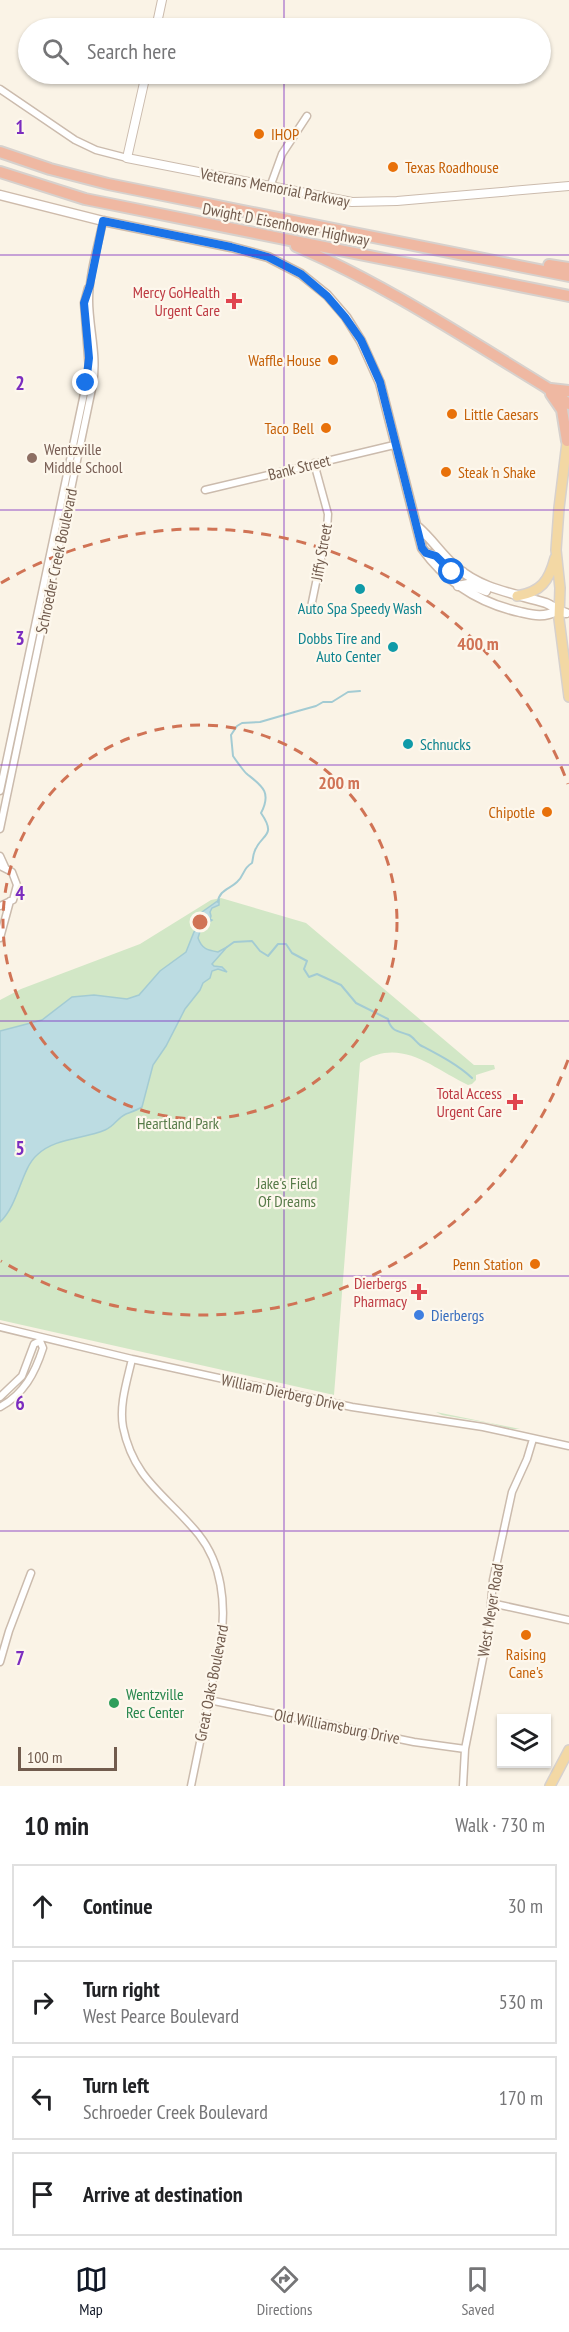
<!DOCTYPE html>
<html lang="en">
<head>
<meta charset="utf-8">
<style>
  :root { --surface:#fff; --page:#f6f6f6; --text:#202124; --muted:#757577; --line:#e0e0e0; --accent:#111827 }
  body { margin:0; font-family:"PT Sans Narrow",sans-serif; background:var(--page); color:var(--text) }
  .controls { position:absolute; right:18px; bottom:18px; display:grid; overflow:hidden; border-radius:0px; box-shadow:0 2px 4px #0004 }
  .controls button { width:54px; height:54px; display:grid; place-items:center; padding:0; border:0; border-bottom:2px solid var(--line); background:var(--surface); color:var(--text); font:30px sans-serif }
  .scale { position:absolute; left:18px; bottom:15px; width:99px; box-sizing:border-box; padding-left:6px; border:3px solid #715b4d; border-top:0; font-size:16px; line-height:21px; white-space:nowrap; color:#715b4d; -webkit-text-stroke:4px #fdf7ec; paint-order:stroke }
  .stop { position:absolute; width:18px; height:18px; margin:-14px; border:4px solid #1a73e8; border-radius:50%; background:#fff }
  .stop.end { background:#1a73e8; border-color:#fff; box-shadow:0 2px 6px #0008 }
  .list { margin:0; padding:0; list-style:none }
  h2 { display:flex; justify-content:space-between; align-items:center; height:78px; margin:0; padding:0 24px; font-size:26px }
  h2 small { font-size:20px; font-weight:400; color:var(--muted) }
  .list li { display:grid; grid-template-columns:39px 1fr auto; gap:18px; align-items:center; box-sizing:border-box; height:84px; margin:0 12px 12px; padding:0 12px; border:2px solid var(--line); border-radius:0px }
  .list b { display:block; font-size:22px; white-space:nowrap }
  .list p { margin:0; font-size:20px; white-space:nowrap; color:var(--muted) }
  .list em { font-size:20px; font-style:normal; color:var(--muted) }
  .icon { flex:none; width:33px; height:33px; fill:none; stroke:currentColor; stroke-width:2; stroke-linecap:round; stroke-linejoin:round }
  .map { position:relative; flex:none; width:569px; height:1786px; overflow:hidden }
  .search { position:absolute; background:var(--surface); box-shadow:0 2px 4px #0004; left:18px; right:18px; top:18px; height:66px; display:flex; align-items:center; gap:15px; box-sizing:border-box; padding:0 21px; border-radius:33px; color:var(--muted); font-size:22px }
  .sheet { height:462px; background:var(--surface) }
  nav { display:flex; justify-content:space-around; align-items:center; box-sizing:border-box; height:84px; border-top:2px solid var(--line); background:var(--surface); font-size:16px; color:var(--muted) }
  nav a { display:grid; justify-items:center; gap:3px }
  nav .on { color:var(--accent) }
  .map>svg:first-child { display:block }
  .green { fill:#d2e7c6 }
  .water { fill:#bcdce2; stroke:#a3cbd3; stroke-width:1.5 }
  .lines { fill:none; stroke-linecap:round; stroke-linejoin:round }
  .stream { stroke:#a3cbd3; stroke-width:2 }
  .minor-casing { stroke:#cbbbad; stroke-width:9 }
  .tertiary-casing { stroke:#cbbbad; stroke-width:10 }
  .secondary-casing { stroke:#cebbab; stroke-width:11 }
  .primary-casing { stroke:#d7d1cd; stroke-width:12 }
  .motorway-casing { stroke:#d7d1cd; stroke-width:14 }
  .minor { stroke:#fff; stroke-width:6 }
  .tertiary { stroke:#fff; stroke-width:8 }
  .secondary { stroke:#fff; stroke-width:8 }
  .primary { stroke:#f3d8a4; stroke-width:9 }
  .motorway { stroke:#efb8a2; stroke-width:10 }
  .route { stroke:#1a73e8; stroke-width:8 }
  .grid { fill:none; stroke:#7b2cbf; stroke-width:1.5; stroke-opacity:0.55 }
  .ring { fill:none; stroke:#d07355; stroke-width:3; stroke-dasharray:10 8 }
  .food-dot { fill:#e8710a; stroke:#fdf7ec; stroke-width:2 }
  .health-dot { fill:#e0444e; stroke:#fdf7ec; stroke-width:2 }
  .education-dot { fill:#8d6e63; stroke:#fdf7ec; stroke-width:2 }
  .culture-dot { fill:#0f9aa8; stroke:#fdf7ec; stroke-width:2 }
  .shop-dot { fill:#3f7fe0; stroke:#fdf7ec; stroke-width:2 }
  .leisure-dot { fill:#2e9e5b; stroke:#fdf7ec; stroke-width:2 }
  .labels { text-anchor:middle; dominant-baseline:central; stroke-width:4.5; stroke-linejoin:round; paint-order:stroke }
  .food-label { font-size:16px; fill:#c56008; stroke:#fdf7ec; text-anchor:start }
  .street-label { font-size:16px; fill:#715b4d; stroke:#fdf7ec }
  .health-label { font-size:16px; fill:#be3a42; stroke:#fdf7ec; text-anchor:end }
  .education-label { font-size:16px; fill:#785e54; stroke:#fdf7ec; text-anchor:start }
  .culture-label { font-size:16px; fill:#0d838f; stroke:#fdf7ec }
  .park-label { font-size:16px; fill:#577b49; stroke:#fdf7ec }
  .shop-label { font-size:16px; fill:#366cbe; stroke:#fdf7ec; text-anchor:start }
  .leisure-label { font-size:16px; fill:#27864d; stroke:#fdf7ec; text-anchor:start }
  .grid-label { font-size:20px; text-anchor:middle; font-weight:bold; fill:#7b2cbf; stroke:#fdf7ec; stroke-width:4.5; stroke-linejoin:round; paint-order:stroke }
  .centre { fill:#d07355; stroke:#fdf7ec; stroke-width:3 }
  .ring-label { font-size:18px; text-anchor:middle; font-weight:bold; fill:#d07355; stroke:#fdf7ec; stroke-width:4.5; stroke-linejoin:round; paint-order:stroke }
</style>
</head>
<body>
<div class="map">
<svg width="569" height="1786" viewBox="0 0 569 1786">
  <rect width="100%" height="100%" fill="#faf3e6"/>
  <path class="green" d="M221,898L306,923L474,1065H494L495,1069L476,1075V1080L472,1084L468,1085C432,1068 401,1036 360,1063L334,1395L0,1320V1000L21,989L140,944L211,900Z
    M436,1412L520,1429H512L489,1423L442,1415Z"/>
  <path class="water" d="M219,900V905L212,908L210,912L211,916L210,919L212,920L201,928L198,938C202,949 207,950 218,952L227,947L212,964L214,966L222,967L227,972L218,969L212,971L210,978L203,983L200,990L185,1009L166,1046L153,1065L142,1107C137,1110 131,1112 126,1114C117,1118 115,1126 105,1130C84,1139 54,1138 37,1155C21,1169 19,1204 0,1222V1031L42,1020L72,997L94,995L127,999L139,995L160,971L186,952L194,932L205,920L202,912Z"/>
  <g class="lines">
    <path class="stream" d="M218,902C219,890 230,889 237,882C245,875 242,869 252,863C253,859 253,856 254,853C260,833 278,838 261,813C272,792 262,786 247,774C245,773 235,759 233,756L231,735L237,726L242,723L260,722L298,711L316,706L323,702H332L348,692L360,691
      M227,947L234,942L252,941L260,951L268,956L278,944H286L292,953L307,961L304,969L309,977L317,974L341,985L356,1003L388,1019C391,1032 399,1031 409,1035C413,1037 416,1042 420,1045C437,1054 457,1064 472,1078"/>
    <defs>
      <path id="minor" d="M0,89L75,140L96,150L127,158
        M270,187L282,154L307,116
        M205,490L394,445
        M311,607L327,529L328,514L314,463
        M0,791L89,370L84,303L88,288
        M0,829L93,384C98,355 89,328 89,300C89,273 98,246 103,221
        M0,856L5,867
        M0,866L12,872L17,885L13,900L0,906
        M0,938L10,901
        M0,1327L132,1359L352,1407L483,1427L569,1446
        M132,1359C127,1381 119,1405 123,1427C134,1481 168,1496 199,1535C222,1564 226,1604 221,1640L191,1786
        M0,1397L22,1376L34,1344L40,1341
        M0,1407C24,1394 35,1373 43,1348L40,1341L41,1337
        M491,1603L569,1620
        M0,1662L9,1631L31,1573
        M209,1700L414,1742L465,1749
        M463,1786L465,1749L489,1628L493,1580L512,1492L527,1459L533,1439"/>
      <path id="tertiary" d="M156,28L162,0
        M146,74L127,158L352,202L397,201L569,186"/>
      <path id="secondary" d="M0,195L103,221L231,247L268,257L301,274L327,295L346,317L361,341L380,383L422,548C447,583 479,603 520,612C533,615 544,618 556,611
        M418,527C432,539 442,555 456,567C483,590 514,593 546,603C553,606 558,611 566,613
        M426,553C429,554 433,554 436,556C447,562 448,576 463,572
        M458,586L468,584L486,591"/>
      <path id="primary" d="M568,434L559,508L556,550L560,588L559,619L569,697
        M517,596C541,592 549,581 555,558
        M550,1786L569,1750"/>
      <path id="motorway" d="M0,152L50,169L108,184L569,276
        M0,172L85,199L569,296
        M296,246C384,284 464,337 546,387L569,404
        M549,265L569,268
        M551,389L569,391
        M551,394L562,410L567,441"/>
    </defs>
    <use href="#minor" class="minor-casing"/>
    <use href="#tertiary" class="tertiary-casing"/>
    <use href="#secondary" class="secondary-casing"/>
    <use href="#primary" class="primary-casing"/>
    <use href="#motorway" class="motorway-casing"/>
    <use href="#minor" class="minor"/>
    <use href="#tertiary" class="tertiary"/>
    <use href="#secondary" class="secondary"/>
    <use href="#primary" class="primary"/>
    <use href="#motorway" class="motorway"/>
  </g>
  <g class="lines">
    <path class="route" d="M86,383L89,358L84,303L90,285L103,221L231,247L268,257L301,274L327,296L345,317L361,340L380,382L422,548L426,553L436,556L452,572"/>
  </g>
  <path class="grid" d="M284,0V28M284,74V1786M0,255H569M0,510H569M0,765H569M0,1021H569M0,1276H569M0,1531H569"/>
  <g class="ring">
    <circle cx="200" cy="922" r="197"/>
    <path d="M568 1060A393 393 0 0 1 1 1261M1 583A393 393 0 0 1 568 784"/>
  </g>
  <g class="food-dot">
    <circle cx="259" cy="134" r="6"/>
    <circle cx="393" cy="167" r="6"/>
    <circle cx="333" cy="360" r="6"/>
    <circle cx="452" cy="414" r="6"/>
    <circle cx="326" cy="428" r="6"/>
    <circle cx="446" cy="472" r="6"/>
    <circle cx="547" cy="812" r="6"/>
    <circle cx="535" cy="1264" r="6"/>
    <circle cx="526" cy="1635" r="6"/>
  </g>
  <g class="health-dot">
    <path d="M231 292h6v6h6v6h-6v6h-6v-6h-6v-6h6z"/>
    <path d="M512 1093h6v6h6v6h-6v6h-6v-6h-6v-6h6z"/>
    <path d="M416 1283h6v6h6v6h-6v6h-6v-6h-6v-6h6z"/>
  </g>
  <circle class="education-dot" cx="32" cy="458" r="6"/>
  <g class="culture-dot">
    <circle cx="360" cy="589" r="6"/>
    <circle cx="393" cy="647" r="6"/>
    <circle cx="408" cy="744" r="6"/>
  </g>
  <circle class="shop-dot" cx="419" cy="1315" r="6"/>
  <circle class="leisure-dot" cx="114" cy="1703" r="6"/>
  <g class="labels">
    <g class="food-label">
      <text x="271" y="134">IHOP</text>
      <text x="405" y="167">Texas Roadhouse</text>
      <text x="321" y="360" text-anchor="end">Waffle House</text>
      <text x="464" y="414">Little Caesars</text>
      <text x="314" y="428" text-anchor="end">Taco Bell</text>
      <text x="458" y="472">Steak 'n Shake</text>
      <text x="535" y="812" text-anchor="end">Chipotle</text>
      <text x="523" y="1264" text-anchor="end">Penn Station</text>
      <text x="526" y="1654" text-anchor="middle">Raising<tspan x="526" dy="18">Cane's</tspan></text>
    </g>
    <g class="street-label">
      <text transform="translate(275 187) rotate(11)">Veterans Memorial Parkway</text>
      <text transform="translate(286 224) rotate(11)">Dwight D Eisenhower Highway</text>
      <text transform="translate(299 467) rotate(-14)">Bank Street</text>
      <text transform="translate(321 552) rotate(-80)">Jiffy Street</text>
      <text transform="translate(56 561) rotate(-78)">Schroeder Creek Boulevard</text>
      <text transform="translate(283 1392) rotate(12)">William Dierberg Drive</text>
      <text transform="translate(490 1610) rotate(-81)">West Meyer Road</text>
      <text transform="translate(211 1683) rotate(-79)">Great Oaks Boulevard</text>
      <text transform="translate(337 1726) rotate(11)">Old Williamsburg Drive</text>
    </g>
    <g class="health-label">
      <text x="220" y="292">Mercy GoHealth<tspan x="220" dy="18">Urgent Care</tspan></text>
      <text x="502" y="1093">Total Access<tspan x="502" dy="18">Urgent Care</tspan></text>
      <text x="407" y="1283">Dierbergs<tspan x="407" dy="18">Pharmacy</tspan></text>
    </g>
    <g class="education-label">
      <text x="44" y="449">Wentzville<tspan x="44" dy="18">Middle School</tspan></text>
    </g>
    <g class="culture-label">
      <text x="360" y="608">Auto Spa Speedy Wash</text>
      <text x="381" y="638" text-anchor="end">Dobbs Tire and<tspan x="381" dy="18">Auto Center</tspan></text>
      <text x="420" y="744" text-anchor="start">Schnucks</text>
    </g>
    <g class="park-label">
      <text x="178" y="1123">Heartland Park</text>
      <text x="287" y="1183">Jake's Field<tspan x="287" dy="18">Of Dreams</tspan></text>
    </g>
    <g class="shop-label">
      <text x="431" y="1315">Dierbergs</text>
    </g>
    <g class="leisure-label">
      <text x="126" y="1694">Wentzville<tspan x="126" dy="18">Rec Center</tspan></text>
    </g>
  </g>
  <g class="grid-label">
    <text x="20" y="134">1</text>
    <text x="20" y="390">2</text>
    <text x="20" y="645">3</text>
    <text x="20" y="900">4</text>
    <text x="20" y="1155">5</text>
    <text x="20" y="1410">6</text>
    <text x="20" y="1665">7</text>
  </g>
  <circle cx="200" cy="922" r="9" class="centre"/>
  <g class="ring-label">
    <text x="478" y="650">400 m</text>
    <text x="339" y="789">200 m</text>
  </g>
</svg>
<div class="controls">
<button><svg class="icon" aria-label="layers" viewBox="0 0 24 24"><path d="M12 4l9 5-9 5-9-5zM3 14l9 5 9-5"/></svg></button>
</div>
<div class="scale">100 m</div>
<div class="stop" style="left:452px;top:572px"></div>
<div class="stop end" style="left:86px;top:383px"></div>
<div class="search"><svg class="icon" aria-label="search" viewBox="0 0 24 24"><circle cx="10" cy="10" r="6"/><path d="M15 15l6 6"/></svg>Search here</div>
</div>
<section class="sheet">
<h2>10 min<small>Walk · 730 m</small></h2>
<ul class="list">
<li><svg class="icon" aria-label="ahead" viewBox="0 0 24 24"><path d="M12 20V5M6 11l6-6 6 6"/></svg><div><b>Continue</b></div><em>30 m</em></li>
<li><svg class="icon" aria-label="right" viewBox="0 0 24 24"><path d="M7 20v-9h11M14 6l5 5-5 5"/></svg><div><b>Turn right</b><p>West Pearce Boulevard</p></div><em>530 m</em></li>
<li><svg class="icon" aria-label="left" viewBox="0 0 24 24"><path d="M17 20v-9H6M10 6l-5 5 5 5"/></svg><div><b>Turn left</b><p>Schroeder Creek Boulevard</p></div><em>170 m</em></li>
<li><svg class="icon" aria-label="arrive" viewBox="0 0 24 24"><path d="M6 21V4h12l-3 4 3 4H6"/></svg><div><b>Arrive at destination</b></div></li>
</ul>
</section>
<nav>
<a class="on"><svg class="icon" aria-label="map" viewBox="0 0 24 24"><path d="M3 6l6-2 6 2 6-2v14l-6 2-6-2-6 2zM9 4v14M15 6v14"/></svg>Map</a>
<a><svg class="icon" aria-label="directions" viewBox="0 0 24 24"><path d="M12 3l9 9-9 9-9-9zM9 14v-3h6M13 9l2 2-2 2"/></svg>Directions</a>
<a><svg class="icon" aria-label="saved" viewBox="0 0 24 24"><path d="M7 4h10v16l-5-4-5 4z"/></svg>Saved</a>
</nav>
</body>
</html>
